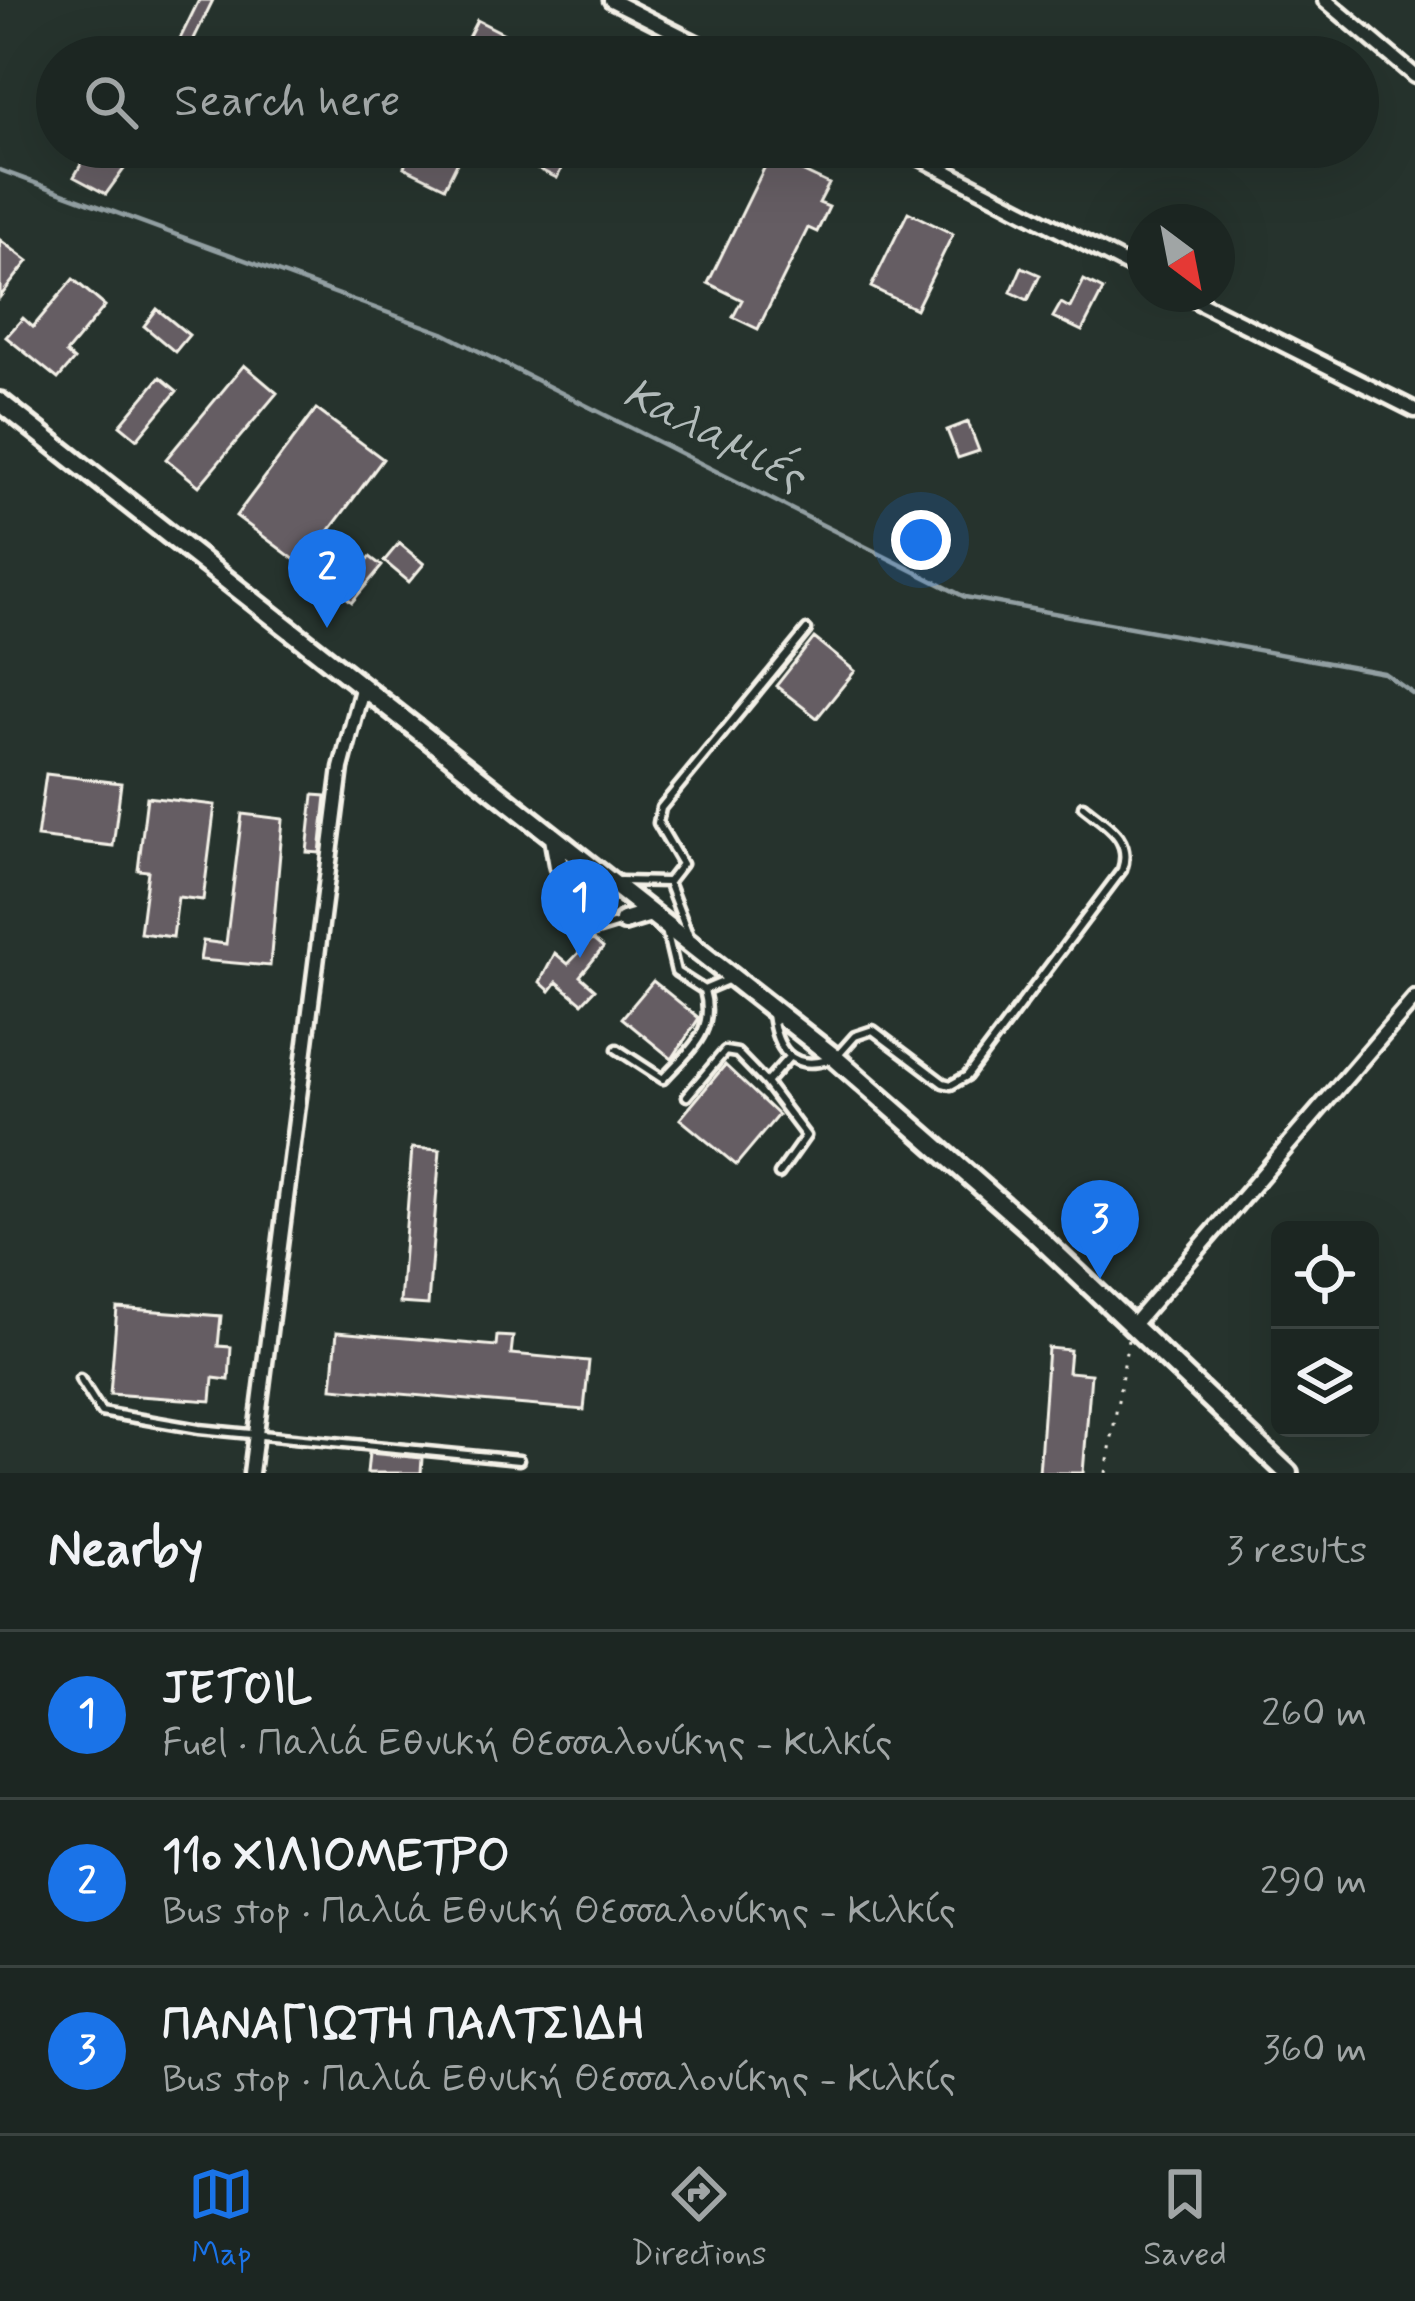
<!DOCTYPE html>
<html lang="en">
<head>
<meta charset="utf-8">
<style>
  :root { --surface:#1c2622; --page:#252e2a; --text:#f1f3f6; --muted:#a0a5a5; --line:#3a4340; --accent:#1a73e8 }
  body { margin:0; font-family:Mynerve,sans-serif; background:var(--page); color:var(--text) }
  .controls { position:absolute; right:36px; bottom:36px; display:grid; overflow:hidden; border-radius:18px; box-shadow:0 12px 48px #0002 }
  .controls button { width:108px; height:108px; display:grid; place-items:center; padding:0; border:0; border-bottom:3px solid var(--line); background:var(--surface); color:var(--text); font:60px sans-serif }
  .compass { position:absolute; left:1127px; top:204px; width:108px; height:108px; border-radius:50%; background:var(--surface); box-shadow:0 12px 48px #0002; rotate:148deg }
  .you { position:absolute; left:921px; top:540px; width:42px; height:42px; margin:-30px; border:9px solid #fff; border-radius:50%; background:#1a73e8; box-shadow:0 0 0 18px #1a73e833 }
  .badge { display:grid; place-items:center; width:78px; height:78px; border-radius:50%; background:var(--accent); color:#fff; font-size:39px; font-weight:700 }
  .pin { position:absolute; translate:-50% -99px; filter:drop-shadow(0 3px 6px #0008) }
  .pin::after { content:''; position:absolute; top:63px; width:42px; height:36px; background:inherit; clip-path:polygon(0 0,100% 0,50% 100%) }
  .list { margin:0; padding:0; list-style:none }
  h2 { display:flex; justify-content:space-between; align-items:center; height:156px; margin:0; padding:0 48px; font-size:51px }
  h2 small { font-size:39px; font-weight:400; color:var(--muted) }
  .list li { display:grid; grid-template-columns:78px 1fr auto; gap:36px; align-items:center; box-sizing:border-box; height:168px; padding:0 48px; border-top:3px solid var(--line) }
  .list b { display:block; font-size:45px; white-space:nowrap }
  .list p { margin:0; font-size:39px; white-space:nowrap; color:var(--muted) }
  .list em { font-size:39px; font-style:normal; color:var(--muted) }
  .icon { flex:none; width:66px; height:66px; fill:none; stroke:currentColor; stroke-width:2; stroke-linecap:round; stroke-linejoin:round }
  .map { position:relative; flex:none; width:1415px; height:1473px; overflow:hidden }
  .search { position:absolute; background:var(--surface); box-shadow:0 12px 48px #0002; left:36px; right:36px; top:36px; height:132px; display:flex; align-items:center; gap:30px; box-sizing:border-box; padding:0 42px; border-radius:66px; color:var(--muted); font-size:45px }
  .sheet { height:660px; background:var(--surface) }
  nav { display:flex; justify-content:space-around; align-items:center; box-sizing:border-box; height:168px; border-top:3px solid var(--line); background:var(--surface); font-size:33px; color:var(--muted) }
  nav a { display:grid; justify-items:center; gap:6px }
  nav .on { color:var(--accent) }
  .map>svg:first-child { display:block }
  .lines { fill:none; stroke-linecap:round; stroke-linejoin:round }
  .stream { stroke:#929fa2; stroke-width:4.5 }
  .building { fill:#655d64; stroke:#f4f1e8; stroke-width:3 }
  .lane-casing { stroke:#f4f1e8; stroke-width:15 }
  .street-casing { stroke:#f4f1e8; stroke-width:21 }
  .secondary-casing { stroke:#f4f1e8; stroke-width:26 }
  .path { stroke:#f4f1e8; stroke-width:3; stroke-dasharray:3 9; stroke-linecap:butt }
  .lane { stroke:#26332d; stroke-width:6 }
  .street { stroke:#26332d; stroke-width:12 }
  .secondary { stroke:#26332d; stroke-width:16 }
  .labels { text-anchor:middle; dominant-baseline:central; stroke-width:9; stroke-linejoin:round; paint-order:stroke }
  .water-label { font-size:45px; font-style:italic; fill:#b2bbba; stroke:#26332d }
</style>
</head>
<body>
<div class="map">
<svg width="1415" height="1473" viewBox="0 0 1415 1473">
  <rect width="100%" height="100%" fill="#26332d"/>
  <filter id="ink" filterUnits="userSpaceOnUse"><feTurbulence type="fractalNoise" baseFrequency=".00833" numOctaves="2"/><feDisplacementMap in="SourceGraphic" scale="24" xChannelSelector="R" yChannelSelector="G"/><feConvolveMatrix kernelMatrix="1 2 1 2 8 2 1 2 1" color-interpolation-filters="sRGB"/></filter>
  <g filter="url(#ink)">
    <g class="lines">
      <path class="stream" d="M0,170L443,333L965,597L1384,673L1415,695"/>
    </g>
    <path class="building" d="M199,0H213L185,57H171Z
      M477,20L520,42L513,57H458Z
      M581,38L620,57H571Z
      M91,147H112L132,158L106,194L74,177Z
      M413,147H465L445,187L404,167Z
      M526,147H572L557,178L520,160Z
      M770,156L829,184L819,203L829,207L817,232L808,228L758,329L733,317L742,300L708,283Z
      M908,212L953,234L916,309L871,287Z
      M0,240L28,261L0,297Z
      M1022,267L1040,275L1028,300L1011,292Z
      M73,279L105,306L66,353L74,360L58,379L6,337L23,318L33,327Z
      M1084,280L1103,290L1082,331L1053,317L1061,303L1070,308Z
      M157,309L189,335L175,352L144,326Z
      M244,365L277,393L199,486L166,459Z
      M160,377L177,391L137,439L120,425Z
      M316,409L383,459L303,566L236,516Z
      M968,422L979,451L958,458L947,430Z
      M399,543L424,564L409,582L384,561Z
      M370,557L382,566L352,602L341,593Z
      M814,638L855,671L817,718L776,686Z
      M46,774L121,783L113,846L37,837Z
      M313,795L326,796L320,853L307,852Z
      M147,797L215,805L203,900L178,897L173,937L140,933L148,871L138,870Z
      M242,814L283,819L270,966L200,960L203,941L226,944Z
      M592,939L603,948L580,976L595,989L582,1003L557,982L550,991L540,982L555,953L568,964Z
      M653,981L699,1018L672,1059L622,1018Z
      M725,1065L778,1115L736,1165L680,1119Z
      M412,1148L440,1150L428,1305L400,1303Z
      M117,1308L221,1316L218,1346L231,1347L229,1380L213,1378L211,1401L110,1394Z
      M337,1332L496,1346L497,1336L513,1337L511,1354L589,1361L584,1410L332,1388Z
      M1048,1348L1070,1350L1068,1372L1091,1374L1083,1473H1039Z
      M369,1453L422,1458L421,1473H367Z"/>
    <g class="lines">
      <defs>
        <path id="lane" d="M560,869L569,919L586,933L619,923
          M620,881L668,882L688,934
          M668,882L682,864L658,823L661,808L807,630
          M666,930L676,972L704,990L730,979
          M772,1014C776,1048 790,1071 828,1060
          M617,1049L663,1079C690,1049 716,1033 704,990
          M839,1054L855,1036L873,1030L943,1083L951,1085L967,1076L1122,870C1133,838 1106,825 1083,806
          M766,1083L806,1136L779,1174
          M687,1096L725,1051L737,1053L766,1083L789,1057
          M80,1379L101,1412L199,1429L519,1460"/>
        <path id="street" d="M611,0L724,57
          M1325,0L1415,76
          M899,147L1145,274
          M1183,294L1415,410
          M1131,1327L1415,998
          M251,1473L341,768L362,689"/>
        <path id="secondary" d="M0,402L835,1058L1029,1228L1288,1473
          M554,838L559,866
          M624,921L650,913"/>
      </defs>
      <use href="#lane" class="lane-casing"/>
      <use href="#street" class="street-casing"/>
      <use href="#secondary" class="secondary-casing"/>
      <path class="path" d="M1106,1473L1128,1340"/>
      <use href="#lane" class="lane"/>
      <use href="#street" class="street"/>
      <use href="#secondary" class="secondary"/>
    </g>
  </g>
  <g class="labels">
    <g class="water-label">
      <text transform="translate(714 436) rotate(27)">Καλαμιές</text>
    </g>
  </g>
</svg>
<div class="controls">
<button><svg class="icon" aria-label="locate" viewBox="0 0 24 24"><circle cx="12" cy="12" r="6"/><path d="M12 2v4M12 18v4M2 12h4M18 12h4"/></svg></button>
<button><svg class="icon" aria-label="layers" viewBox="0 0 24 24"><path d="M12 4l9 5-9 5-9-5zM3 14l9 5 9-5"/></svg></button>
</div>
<svg class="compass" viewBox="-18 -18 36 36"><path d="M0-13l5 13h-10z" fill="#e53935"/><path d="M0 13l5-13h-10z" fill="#a0a5a5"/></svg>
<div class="you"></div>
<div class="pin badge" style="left:580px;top:958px">1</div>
<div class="pin badge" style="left:327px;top:628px">2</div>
<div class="pin badge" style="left:1100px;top:1279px">3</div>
<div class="search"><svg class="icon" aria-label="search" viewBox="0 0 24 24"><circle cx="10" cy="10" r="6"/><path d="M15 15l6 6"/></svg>Search here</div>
</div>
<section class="sheet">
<h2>Nearby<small>3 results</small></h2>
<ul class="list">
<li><span class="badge">1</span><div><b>JETOIL</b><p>Fuel · Παλιά Εθνική Θεσσαλονίκης - Κιλκίς</p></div><em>260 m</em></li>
<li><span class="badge">2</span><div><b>11ο ΧΙΛΙΟΜΕΤΡΟ</b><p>Bus stop · Παλιά Εθνική Θεσσαλονίκης - Κιλκίς</p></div><em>290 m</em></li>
<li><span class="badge">3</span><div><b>ΠΑΝΑΓΙΩΤΗ ΠΑΛΤΣΙΔΗ</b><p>Bus stop · Παλιά Εθνική Θεσσαλονίκης - Κιλκίς</p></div><em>360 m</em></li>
</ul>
</section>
<nav>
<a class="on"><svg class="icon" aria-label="map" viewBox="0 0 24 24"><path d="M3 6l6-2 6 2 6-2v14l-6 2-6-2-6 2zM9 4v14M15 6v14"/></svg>Map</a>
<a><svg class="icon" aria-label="directions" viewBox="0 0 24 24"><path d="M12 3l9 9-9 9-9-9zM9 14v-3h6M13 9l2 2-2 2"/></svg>Directions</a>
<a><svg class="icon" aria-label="saved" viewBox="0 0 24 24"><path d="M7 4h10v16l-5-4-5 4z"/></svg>Saved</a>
</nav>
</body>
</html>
